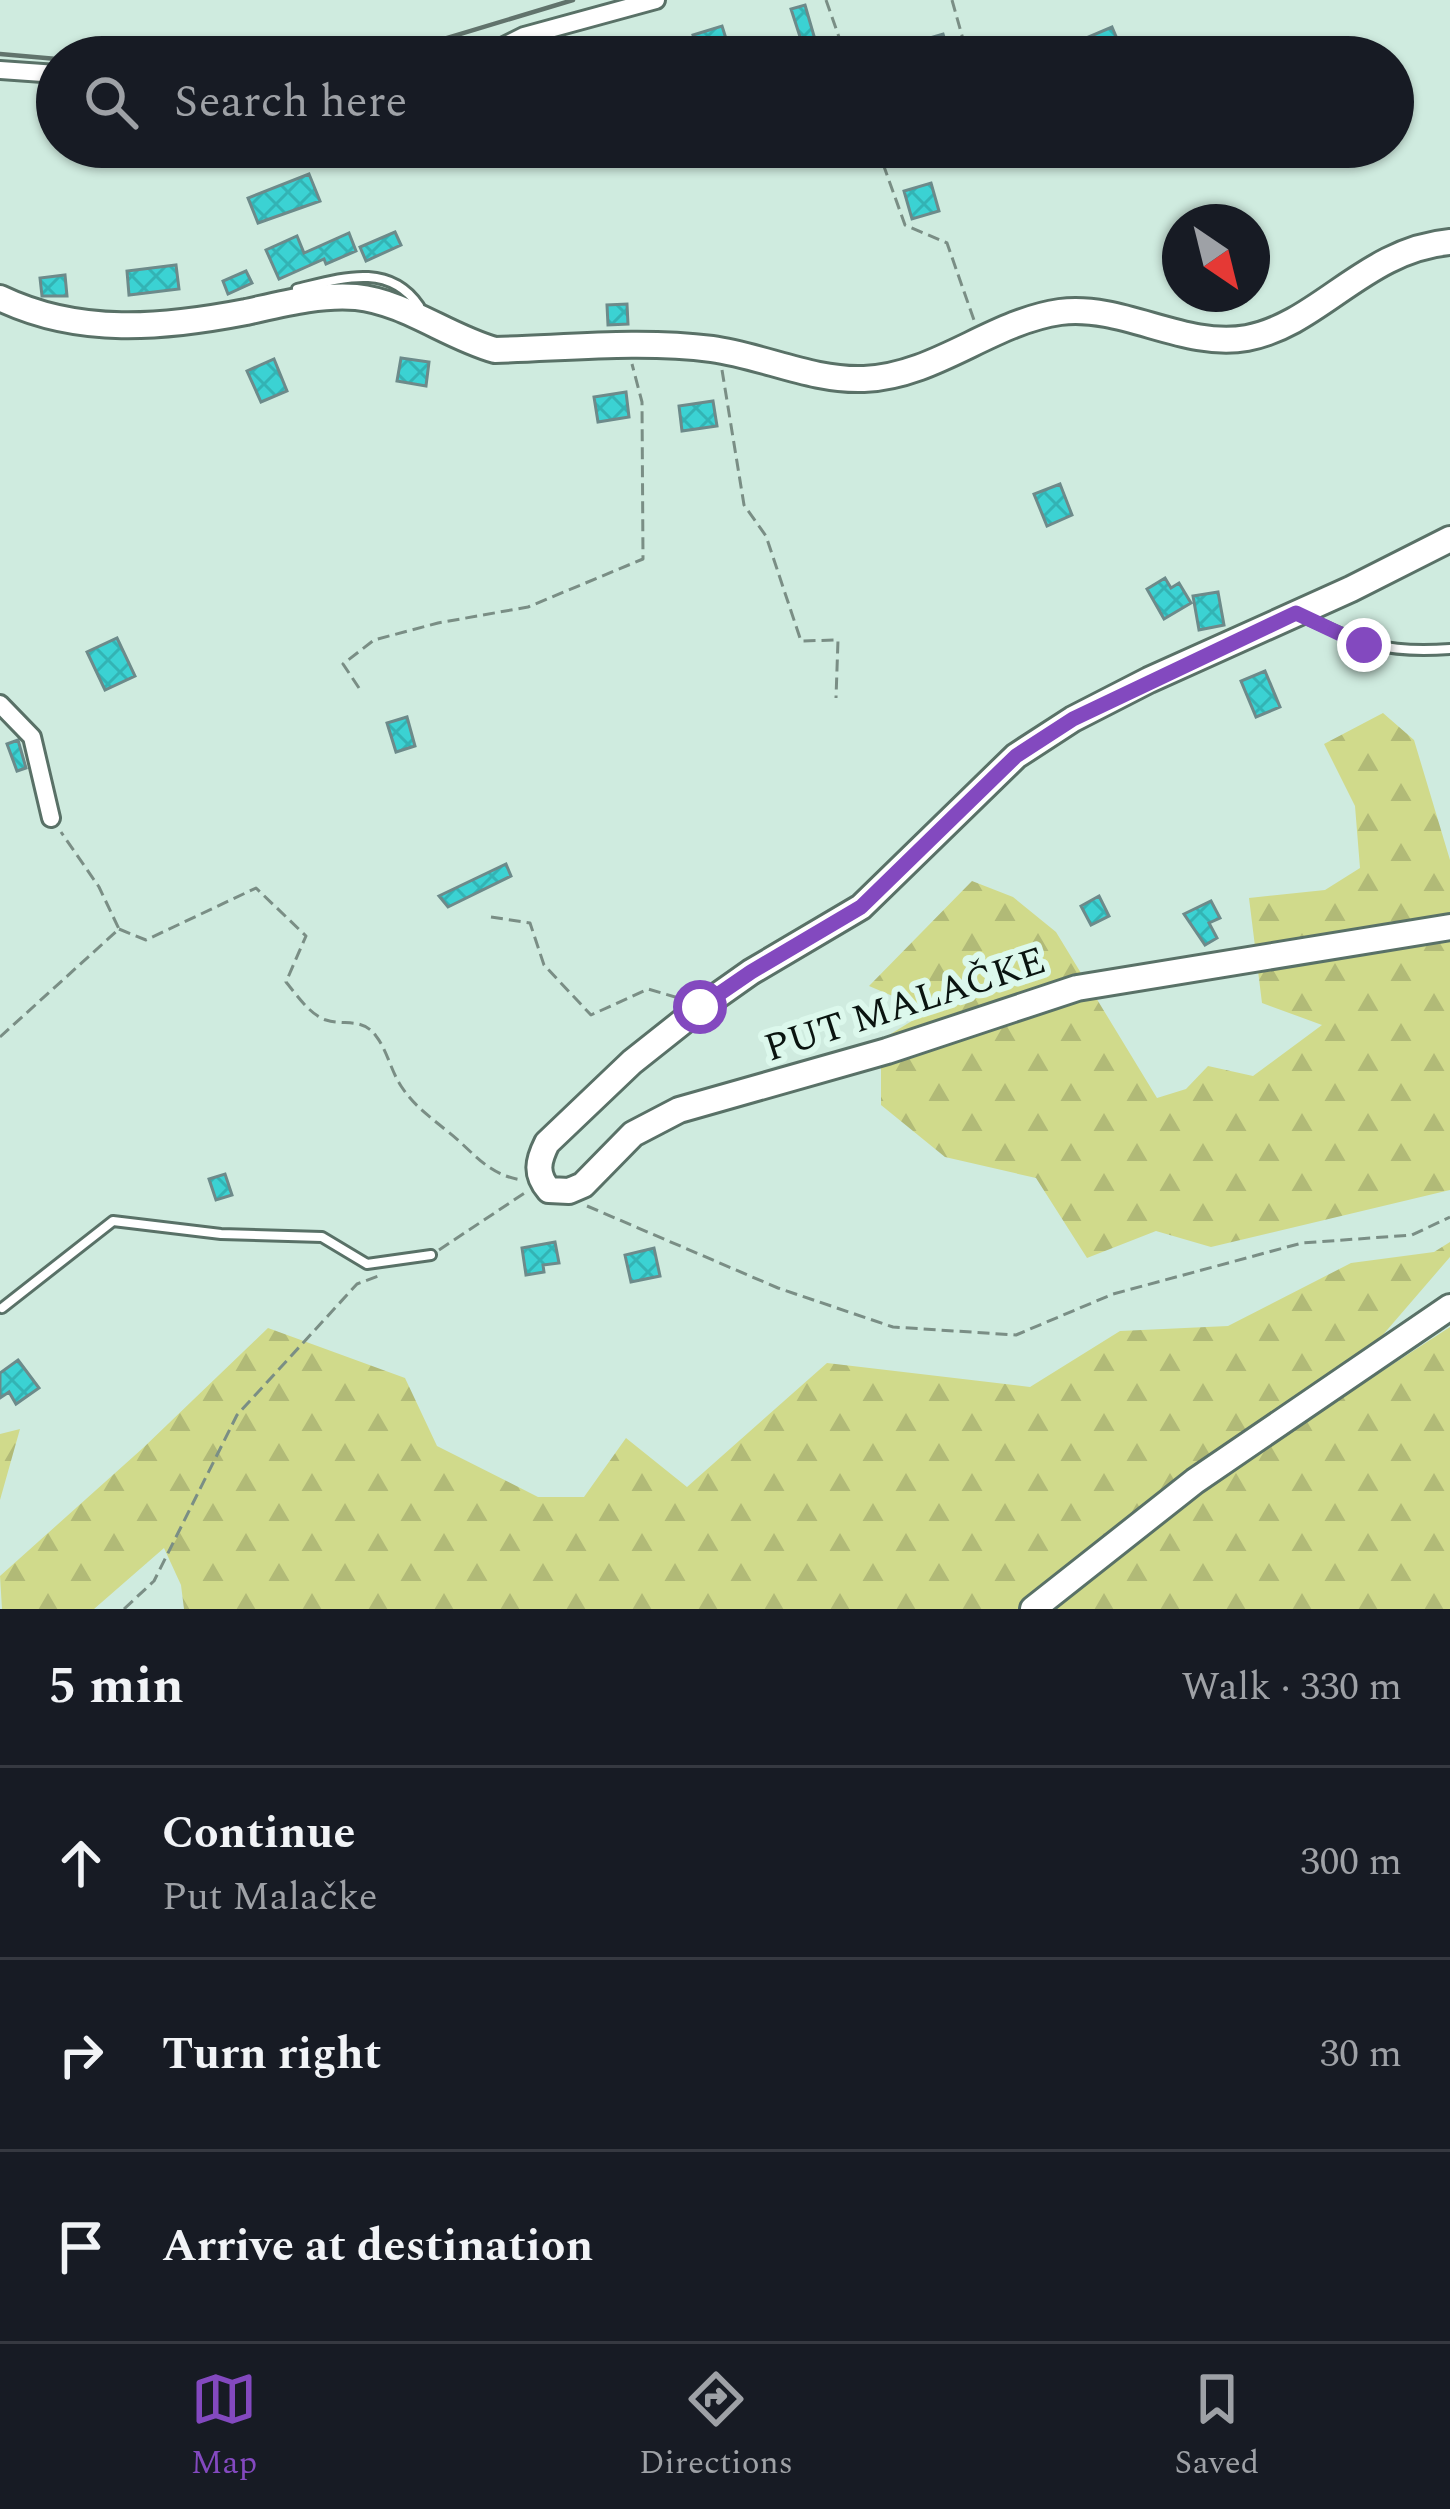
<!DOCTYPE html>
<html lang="en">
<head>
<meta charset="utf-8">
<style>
  :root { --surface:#171b24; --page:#242831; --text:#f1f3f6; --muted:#9ea1a6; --line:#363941; --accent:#8349bf }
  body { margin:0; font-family:Spectral,serif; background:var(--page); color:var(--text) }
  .compass { position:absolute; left:1162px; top:204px; width:108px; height:108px; border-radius:50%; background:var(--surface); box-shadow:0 3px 9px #0004; rotate:145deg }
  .stop { position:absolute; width:36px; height:36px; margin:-27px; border:9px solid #8349bf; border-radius:50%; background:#fff }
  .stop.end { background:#8349bf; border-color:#fff; box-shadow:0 3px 12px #0008 }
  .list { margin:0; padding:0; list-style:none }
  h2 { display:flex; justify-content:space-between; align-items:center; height:156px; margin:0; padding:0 48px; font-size:51px }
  h2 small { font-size:39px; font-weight:400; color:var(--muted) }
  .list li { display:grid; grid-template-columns:78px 1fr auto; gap:36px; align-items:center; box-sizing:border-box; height:192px; padding:0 48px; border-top:3px solid var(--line) }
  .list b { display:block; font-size:45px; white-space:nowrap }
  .list p { margin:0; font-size:39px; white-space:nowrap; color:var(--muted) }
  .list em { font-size:39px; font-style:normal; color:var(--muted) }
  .icon { flex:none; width:66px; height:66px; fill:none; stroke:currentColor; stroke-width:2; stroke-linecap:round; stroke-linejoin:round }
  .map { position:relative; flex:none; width:1450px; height:1609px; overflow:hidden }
  .search { position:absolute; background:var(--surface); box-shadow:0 3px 9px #0004; left:36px; right:36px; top:36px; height:132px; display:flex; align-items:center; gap:30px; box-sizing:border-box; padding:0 42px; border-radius:66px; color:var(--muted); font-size:45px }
  .sheet { height:732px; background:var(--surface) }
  nav { display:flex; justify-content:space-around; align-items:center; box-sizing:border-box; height:168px; border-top:3px solid var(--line); background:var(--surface); font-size:33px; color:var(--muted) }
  nav a { display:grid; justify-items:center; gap:6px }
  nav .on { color:var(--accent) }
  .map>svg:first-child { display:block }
  .forest { fill:url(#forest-firs) }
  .building { fill:url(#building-cross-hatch); stroke:#6d8a8a; stroke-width:3 }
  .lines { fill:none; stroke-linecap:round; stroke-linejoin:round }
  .lane-casing { stroke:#597167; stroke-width:14 }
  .street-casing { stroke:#597167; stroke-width:22 }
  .secondary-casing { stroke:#597167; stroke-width:30 }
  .path { stroke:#7a8e85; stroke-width:3; stroke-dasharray:12 6; stroke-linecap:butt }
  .lane { stroke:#fff; stroke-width:8 }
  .street { stroke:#fff; stroke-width:16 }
  .secondary { stroke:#fff; stroke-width:24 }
  .rail { stroke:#61736c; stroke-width:4.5 }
  .route { stroke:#8349bf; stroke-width:15 }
  .labels { text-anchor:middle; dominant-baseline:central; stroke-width:12; stroke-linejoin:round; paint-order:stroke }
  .street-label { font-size:39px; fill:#0a1410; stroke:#dcf8ec }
</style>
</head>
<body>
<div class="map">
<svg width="1450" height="1609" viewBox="0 0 1450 1609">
  <defs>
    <pattern id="forest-firs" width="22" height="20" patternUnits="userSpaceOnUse" patternTransform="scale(3)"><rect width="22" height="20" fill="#d0da8b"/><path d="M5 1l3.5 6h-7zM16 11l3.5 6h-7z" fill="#b1ba77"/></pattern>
    <pattern id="building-cross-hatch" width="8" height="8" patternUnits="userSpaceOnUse" patternTransform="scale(3)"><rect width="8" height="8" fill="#3bd2d3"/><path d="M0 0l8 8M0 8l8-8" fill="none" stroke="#33b3b4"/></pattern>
  </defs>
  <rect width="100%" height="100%" fill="#cfebdf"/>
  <path class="forest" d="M1383,713L1414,740L1450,860V1190L1211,1247L1156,1231L1087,1258L1036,1178L945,1157L881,1105V1040L928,1011L869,986L972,881L1013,897L1056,932L1157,1098L1186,1089L1208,1066L1253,1076L1322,1025L1262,1003L1249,898L1325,890L1360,868L1355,806L1324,744Z
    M1450,1242V1257L1313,1416L1450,1327V1609H184L181,1585L164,1548L94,1609H2L0,1576L143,1448L268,1328L405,1378L437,1446L538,1497H584L626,1438L687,1487L827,1363L1030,1387L1120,1331L1228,1326L1351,1263L1434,1252Z
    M20,1429L0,1500V1434Z"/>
  <path class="building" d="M805,5L816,43L827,38L835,57H784L804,49L791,9Z
    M722,26L729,48L700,57L693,35Z
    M1112,27L1121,48L1094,57L1086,38Z
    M943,34L950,57H921L916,42Z
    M309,174L320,201L258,223L248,198Z
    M931,183L939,211L912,219L904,191Z
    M395,232L401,245L366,261L360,247Z
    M349,233L356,251L326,264L324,259L279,279L266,250L297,236L304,253Z
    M176,265L179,289L129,295L127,271Z
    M246,271L252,283L228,294L223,281Z
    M65,275L67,296H42L40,278Z
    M627,304L628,324L608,325L607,305Z
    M401,358L429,362L426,386L397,381Z
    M274,359L287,391L261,402L247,371Z
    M626,392L629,417L598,422L594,397Z
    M713,401L717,426L682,431L679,406Z
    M1060,484L1072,515L1047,526L1034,494Z
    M1165,578L1171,588L1179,583L1191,603L1164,619L1147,589Z
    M1218,592L1224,625L1199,630L1193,596Z
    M117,638L135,676L105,690L87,652Z
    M1265,671L1280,707L1256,717L1241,681Z
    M407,717L415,746L396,752L387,723Z
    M18,740L26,768L17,771L7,744Z
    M506,864L511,876L448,907L439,896Z
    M1099,896L1109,916L1091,925L1081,906Z
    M1211,901L1220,918L1209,923L1217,938L1205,945L1184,914Z
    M225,1174L232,1195L216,1200L209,1179Z
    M555,1242L559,1263L543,1265L544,1272L526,1275L522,1248Z
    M654,1248L660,1276L631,1282L625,1255Z
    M18,1360L39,1388L16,1404L9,1392L0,1398V1373Z"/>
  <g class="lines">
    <defs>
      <path id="lane" d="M297,289C342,278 389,262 419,306
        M1302,616C1361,643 1384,654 1450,649
        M2,1308L113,1221L221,1234L322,1237L367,1264L431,1255"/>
      <path id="street" d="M471,57L488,54L524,36L656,0
        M0,70L57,74
        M0,704L32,737L51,818"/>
      <path id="secondary" d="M0,298C79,336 163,328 246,312C282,304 319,294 356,297C405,302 448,337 495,350C567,348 640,340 712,349C763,356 812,381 864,379C936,376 991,322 1060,312C1124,304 1183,349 1247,338C1320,324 1364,250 1450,242
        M1450,539L1351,589L1149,680L1073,719L1016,756L861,907L751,972L700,1008L632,1062L547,1143C538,1161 535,1174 549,1190L569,1191L583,1185L633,1134L679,1110L887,1051L1077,988L1450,927
        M1033,1609L1195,1481L1450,1307"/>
    </defs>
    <use href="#lane" class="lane-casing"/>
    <use href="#street" class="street-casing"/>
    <use href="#secondary" class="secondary-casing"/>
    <path class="path" d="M826,0L846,57
      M952,0L968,57
      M877,147L905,225L947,243L975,323
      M722,370L744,505L766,536L801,641L838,640L836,698
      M359,688L343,664L374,640L438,623L528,607L643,559L642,402L632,364
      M491,917L530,923L544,965L591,1015L648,989L682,999
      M119,929L146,940L256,888L306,936L286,982C296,994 310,1015 326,1020C345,1026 362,1017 376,1036C387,1050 391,1071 401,1086C415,1107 428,1115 447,1131C473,1151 487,1175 522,1180
      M0,1037L119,929L99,887L61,832
      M587,1206L778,1288L893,1327L1016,1335L1113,1294L1302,1243L1412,1235L1450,1217
      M439,1250L526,1192
      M124,1609L154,1581L237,1415L357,1284L381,1275"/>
    <use href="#lane" class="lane"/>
    <use href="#street" class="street"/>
    <use href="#secondary" class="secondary"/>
    <path class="rail" d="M0,54L57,59
      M384,57L573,0"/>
  </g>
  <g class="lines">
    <path class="route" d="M700,1007L751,972L861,907L1016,756L1073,719L1296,613L1364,645"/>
  </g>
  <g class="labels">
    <g class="street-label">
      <text transform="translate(905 1005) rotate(-18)">PUT MALAČKE</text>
    </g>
  </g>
</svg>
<svg class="compass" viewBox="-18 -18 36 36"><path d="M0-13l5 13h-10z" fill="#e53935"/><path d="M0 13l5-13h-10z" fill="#9ea1a6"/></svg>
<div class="stop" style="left:700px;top:1007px"></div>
<div class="stop end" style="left:1364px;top:645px"></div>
<div class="search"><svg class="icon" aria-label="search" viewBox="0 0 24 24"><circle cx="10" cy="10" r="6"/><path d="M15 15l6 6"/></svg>Search here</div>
</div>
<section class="sheet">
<h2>5 min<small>Walk · 330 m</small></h2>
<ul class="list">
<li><svg class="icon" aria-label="ahead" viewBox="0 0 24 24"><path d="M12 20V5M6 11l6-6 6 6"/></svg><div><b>Continue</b><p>Put Malačke</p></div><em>300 m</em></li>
<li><svg class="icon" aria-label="right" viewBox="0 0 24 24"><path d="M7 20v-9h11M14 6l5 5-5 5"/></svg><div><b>Turn right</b></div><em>30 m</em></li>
<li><svg class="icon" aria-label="arrive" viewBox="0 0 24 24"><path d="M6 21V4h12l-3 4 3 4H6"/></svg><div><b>Arrive at destination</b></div></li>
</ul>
</section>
<nav>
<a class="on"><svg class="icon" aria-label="map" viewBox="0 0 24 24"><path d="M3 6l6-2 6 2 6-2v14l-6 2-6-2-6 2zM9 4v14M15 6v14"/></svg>Map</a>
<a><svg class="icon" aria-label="directions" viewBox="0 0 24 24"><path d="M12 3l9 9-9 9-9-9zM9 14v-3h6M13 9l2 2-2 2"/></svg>Directions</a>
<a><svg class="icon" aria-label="saved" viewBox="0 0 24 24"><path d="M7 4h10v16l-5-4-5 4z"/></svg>Saved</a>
</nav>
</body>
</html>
